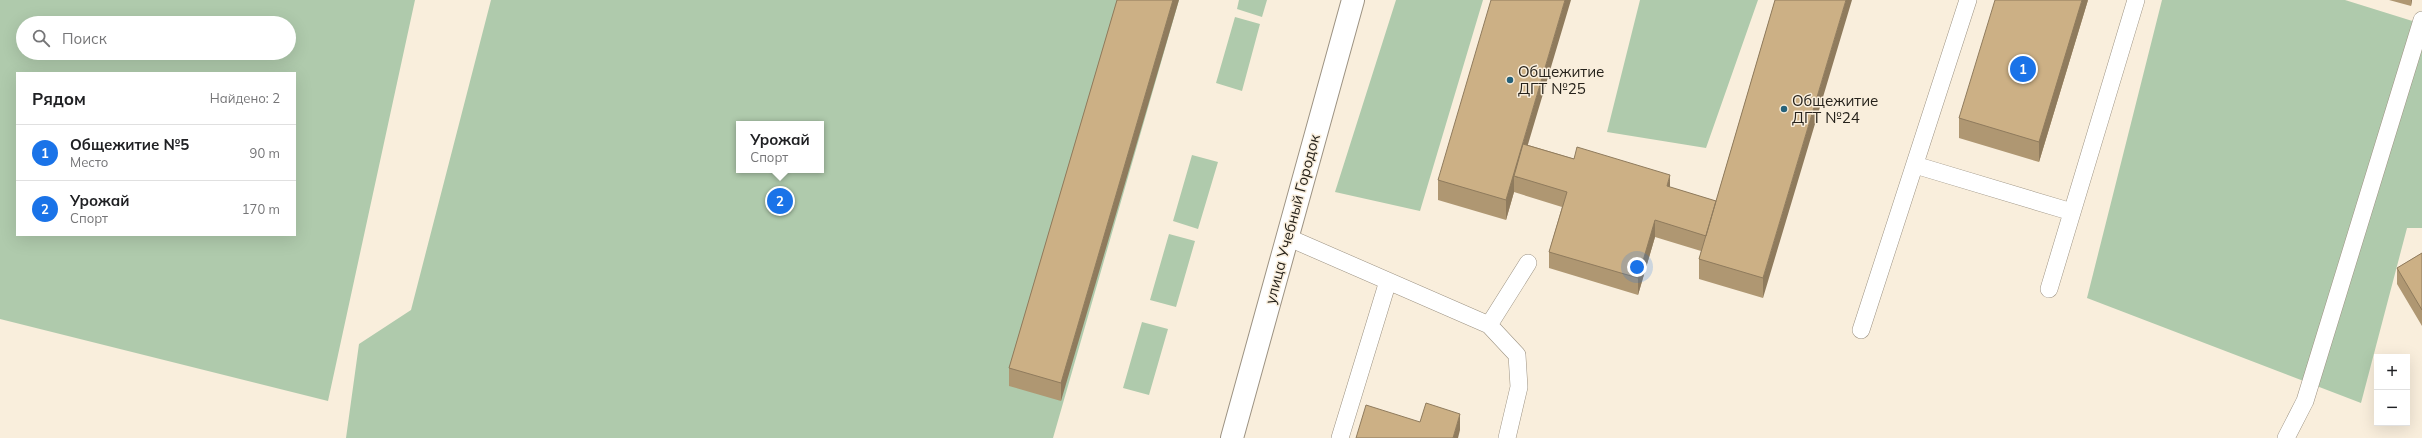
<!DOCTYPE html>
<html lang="ru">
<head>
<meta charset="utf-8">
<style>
  :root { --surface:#fff; --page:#f6f6f6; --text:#202124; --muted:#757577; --line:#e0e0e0; --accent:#1a73e8 }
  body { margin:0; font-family:Mulish,sans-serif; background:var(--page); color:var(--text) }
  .controls { position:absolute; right:12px; bottom:12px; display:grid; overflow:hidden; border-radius:0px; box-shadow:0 4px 16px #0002 }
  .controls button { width:36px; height:36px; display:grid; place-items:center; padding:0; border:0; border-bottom:1px solid var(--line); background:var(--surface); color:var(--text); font:20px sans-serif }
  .you { position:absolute; left:1637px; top:267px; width:14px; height:14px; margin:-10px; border:3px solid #fff; border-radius:50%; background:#1a73e8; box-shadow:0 0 0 6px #1a73e833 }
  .badge { display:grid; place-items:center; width:26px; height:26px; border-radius:50%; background:var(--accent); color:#fff; font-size:13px; font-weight:700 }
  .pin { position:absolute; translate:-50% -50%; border:2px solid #fff; box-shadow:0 1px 4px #0006 }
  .popup { position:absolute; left:736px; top:121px; width:88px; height:52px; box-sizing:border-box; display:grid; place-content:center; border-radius:0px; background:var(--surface); filter:drop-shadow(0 1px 3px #0005); font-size:13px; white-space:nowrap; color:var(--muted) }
  .popup b { font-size:15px; color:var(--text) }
  .popup::after { content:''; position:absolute; left:50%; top:100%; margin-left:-8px; border:8px solid transparent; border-top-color:var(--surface) }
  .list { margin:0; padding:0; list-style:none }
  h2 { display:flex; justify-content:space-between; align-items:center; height:52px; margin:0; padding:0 16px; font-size:17px }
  h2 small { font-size:13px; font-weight:400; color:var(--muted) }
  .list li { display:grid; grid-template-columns:26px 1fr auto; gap:12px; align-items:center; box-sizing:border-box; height:56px; padding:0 16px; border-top:1px solid var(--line) }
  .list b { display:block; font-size:15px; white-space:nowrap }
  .list p { margin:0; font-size:13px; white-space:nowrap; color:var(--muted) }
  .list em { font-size:13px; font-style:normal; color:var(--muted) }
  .icon { flex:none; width:22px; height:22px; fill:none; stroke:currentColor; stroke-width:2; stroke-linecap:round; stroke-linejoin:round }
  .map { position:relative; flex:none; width:2422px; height:438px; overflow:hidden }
  .search { position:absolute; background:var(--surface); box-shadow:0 4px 16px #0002; left:16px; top:16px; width:280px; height:44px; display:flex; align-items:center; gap:10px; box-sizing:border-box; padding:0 14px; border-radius:22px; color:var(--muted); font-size:15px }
  .panel { position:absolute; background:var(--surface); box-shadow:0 4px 16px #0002; left:16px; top:72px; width:280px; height:164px; border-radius:0px }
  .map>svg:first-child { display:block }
  .green { fill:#afcaac; fill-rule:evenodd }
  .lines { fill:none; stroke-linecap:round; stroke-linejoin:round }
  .service-casing { stroke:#9c9282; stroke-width:18 }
  .minor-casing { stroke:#9c9282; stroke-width:24 }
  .service { stroke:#fff; stroke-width:17 }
  .minor { stroke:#fff; stroke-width:22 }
  .wall { fill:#af9772 }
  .shaded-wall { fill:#8f7b5d }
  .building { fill:#ccb085; stroke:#8f7b5d }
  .poi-dot { fill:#26627a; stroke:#f9eedc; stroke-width:1.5 }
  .labels { text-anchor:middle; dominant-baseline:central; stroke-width:3; stroke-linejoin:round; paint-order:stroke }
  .poi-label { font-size:15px; fill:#26221b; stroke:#f9eedc; text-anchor:start }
  .street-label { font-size:15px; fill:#26221b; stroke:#f9eedc }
</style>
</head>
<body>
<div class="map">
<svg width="2422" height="438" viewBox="0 0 2422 438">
  <rect width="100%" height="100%" fill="#f9eedc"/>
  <path class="green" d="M0,0H415L328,401L0,319ZM23,23H289V53H23ZM17,73H295V235H17Z
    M491,0H1179L1053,438H346L359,344L411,310ZM739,124H821V170H739Z
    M1239,0H1267L1262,17L1237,9Z
    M1396,0H1483L1420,211L1335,192Z
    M1640,0H1758L1706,148L1607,132Z
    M2162,0H2345L2422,24V228H2407L2361,403L2087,298Z
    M1235,17L1260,24L1242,91L1216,83Z
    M1192,155L1218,162L1198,229L1173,221Z
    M1169,234L1195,241L1176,307L1150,300Z
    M1142,322L1168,329L1149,395L1123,388Z"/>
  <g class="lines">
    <defs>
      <path id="service" d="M1915,165L2072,212
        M1287,237L1489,325L1528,263
        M2049,289L2136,0
        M1489,325L1517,355L1519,387L1507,438
        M1861,330L1968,0
        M1340,438L1388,281
        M2286,438L2305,401L2422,20"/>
      <path id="minor" d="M1232,438L1353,0"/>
    </defs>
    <use href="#service" class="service-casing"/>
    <use href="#minor" class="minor-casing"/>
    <use href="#service" class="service"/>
    <use href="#minor" class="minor"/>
  </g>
  <path class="wall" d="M1117,0L1061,401L1009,386V368Z
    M1775,0L1763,298L1699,279V259L1701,251L1655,237L1638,295L1549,268V252L1562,207L1514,192L1506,220L1438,200V180L1528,145L1716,201Z
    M2088,0L2039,162L1959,138V118Z
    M2389,0H2412L2411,6Z
    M2422,253V326L2397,284V268Z"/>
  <path class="shaded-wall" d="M1173,0H1179L1061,401V383Z
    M1565,0H1571L1518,178L1514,176V192L1506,220V200Z
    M1846,0H1852L1763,298V278Z
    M2082,0H2088L2039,162V142Z
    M2411,0H2412L2411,6Z
    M1670,175V191L1667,186Z
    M1655,220V237L1638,295V278Z
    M1460,414V430L1458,438H1453Z"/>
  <path class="building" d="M1117,0H1173L1061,383L1009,368Z
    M1491,0H1565L1506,200L1438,180Z
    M1775,0H1846L1763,278L1699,259Z
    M1995,0H2082L2039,142L1959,118Z
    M1523,144L1574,159L1577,147L1670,175L1667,186L1716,201L1706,236L1655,220L1638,278L1549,252L1567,192L1514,176Z
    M2422,253V310L2397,268Z
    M1426,403L1460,414L1453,438H1356L1366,405L1420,422Z"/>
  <g class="poi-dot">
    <circle cx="1510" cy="80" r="4"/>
    <circle cx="1784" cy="109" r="4"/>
  </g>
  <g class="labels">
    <g class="poi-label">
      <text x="1518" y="71">Общежитие<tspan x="1518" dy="17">ДГТ №25</tspan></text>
      <text x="1792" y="100">Общежитие<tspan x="1792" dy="17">ДГТ №24</tspan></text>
    </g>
    <g class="street-label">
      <text transform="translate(1292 219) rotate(-75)">улица Учебный Городок</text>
    </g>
  </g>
</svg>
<div class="controls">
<button>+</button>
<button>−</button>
</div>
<div class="you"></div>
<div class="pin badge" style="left:2023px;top:69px">1</div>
<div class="pin badge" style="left:780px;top:201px">2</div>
<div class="popup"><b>Урожай</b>Спорт</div>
<div class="search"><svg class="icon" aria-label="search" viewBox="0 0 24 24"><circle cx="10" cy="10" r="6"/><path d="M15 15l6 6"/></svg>Поиск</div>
<section class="panel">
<h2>Рядом<small>Найдено: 2</small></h2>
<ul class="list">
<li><span class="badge">1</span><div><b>Общежитие №5</b><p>Место</p></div><em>90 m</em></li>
<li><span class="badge">2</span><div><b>Урожай</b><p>Спорт</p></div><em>170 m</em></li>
</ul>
</section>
</div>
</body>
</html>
